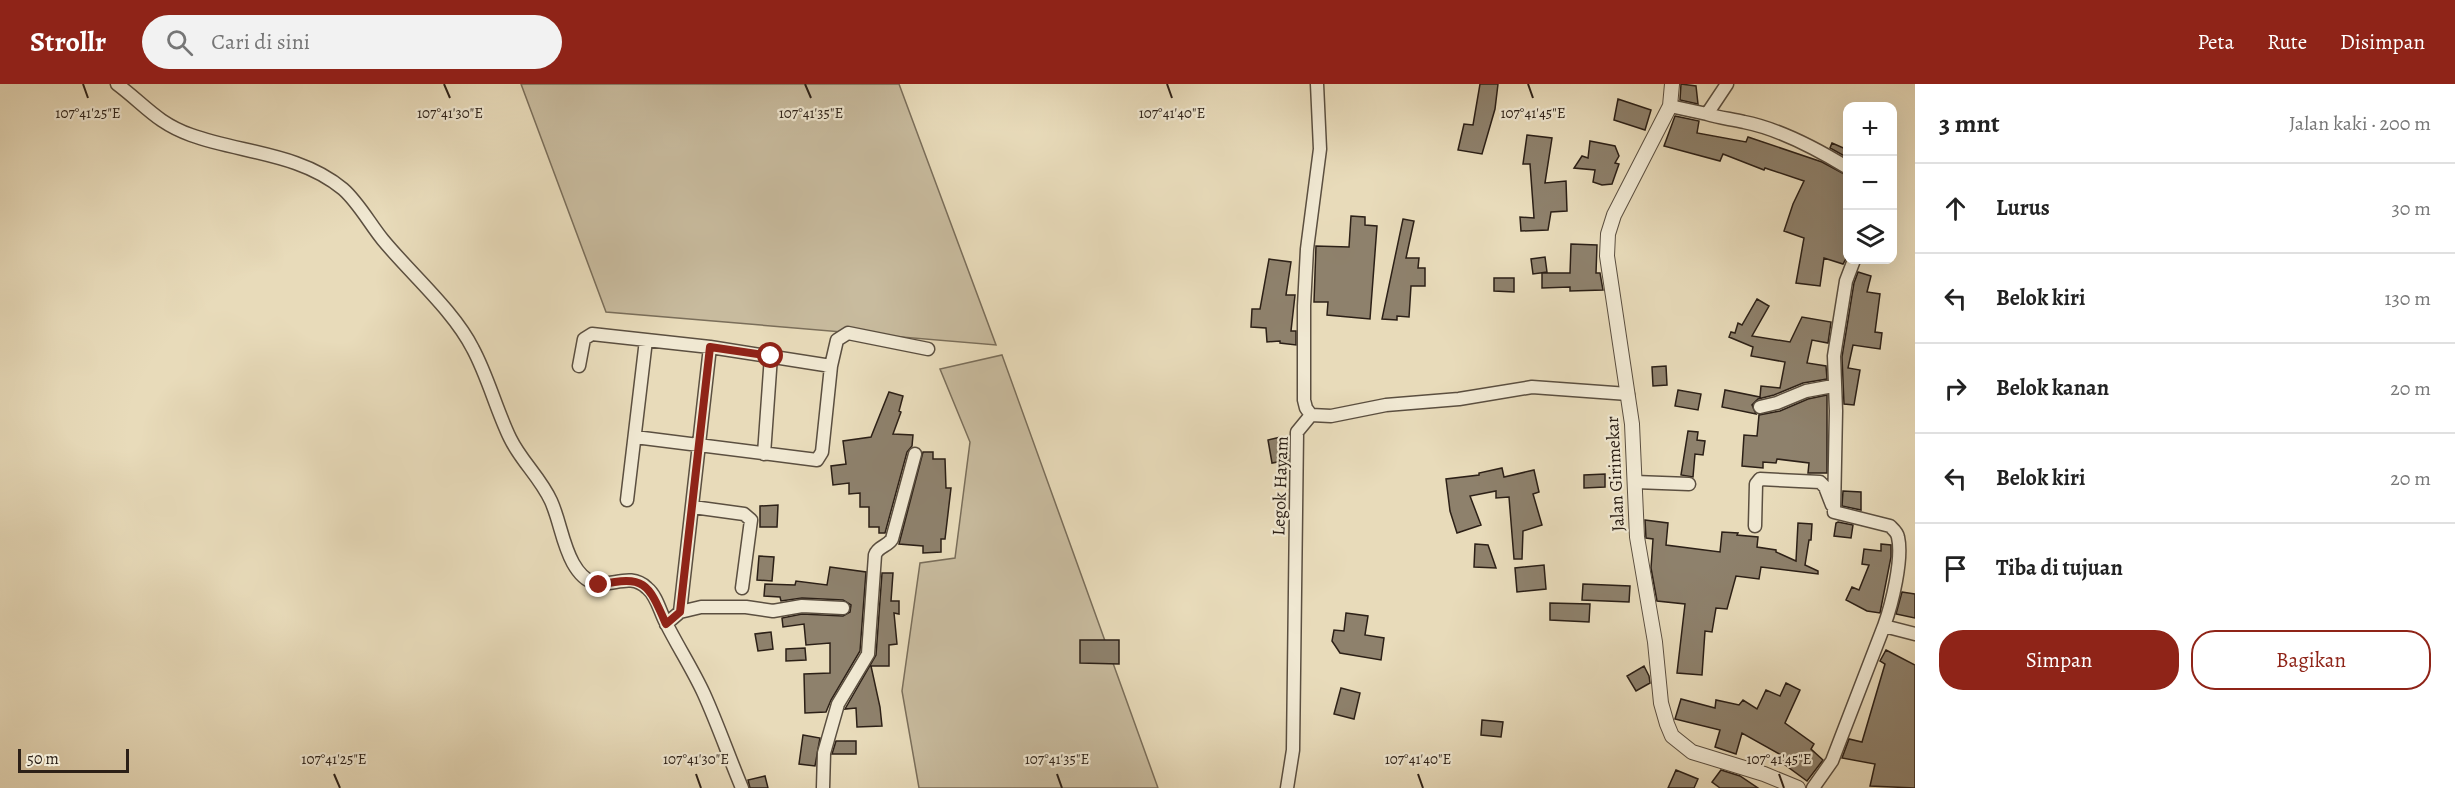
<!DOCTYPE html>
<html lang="id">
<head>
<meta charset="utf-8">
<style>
  :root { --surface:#fff; --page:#f2f2f2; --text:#222; --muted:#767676; --line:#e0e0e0; --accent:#8f2418 }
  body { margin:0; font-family:Alegreya,serif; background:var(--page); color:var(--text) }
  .controls { position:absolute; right:18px; top:18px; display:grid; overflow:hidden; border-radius:12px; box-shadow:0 6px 24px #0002 }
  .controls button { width:54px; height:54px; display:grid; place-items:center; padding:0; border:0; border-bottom:2px solid var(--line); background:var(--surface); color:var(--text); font:30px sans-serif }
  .scale { position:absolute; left:18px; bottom:15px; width:111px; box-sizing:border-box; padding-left:6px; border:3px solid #2c2017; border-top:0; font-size:16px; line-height:21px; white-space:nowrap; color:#2c2017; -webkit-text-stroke:4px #f0e8d2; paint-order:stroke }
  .stop { position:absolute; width:18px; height:18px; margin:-14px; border:4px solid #8f2418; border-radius:50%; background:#fff }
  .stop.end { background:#8f2418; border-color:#fff; box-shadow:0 2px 6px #0008 }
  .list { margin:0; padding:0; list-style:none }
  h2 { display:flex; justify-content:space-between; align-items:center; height:78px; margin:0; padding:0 24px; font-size:26px }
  h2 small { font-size:20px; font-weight:400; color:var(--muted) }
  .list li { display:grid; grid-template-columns:39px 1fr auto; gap:18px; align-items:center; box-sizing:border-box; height:90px; padding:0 24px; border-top:2px solid var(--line) }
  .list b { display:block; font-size:22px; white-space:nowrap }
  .list em { font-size:20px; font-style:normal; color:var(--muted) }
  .actions { display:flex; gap:12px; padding:18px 24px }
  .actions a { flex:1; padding:14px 0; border:2px solid var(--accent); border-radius:24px; text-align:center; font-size:21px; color:var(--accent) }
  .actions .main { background:var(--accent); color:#fff }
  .icon { flex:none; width:33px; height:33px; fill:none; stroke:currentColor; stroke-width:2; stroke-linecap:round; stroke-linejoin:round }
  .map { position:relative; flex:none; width:1915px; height:704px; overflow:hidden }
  header { display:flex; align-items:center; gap:36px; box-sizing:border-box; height:84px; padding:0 30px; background:var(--accent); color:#fff }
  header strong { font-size:28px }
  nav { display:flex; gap:33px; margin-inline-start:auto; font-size:21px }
  .search { width:420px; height:54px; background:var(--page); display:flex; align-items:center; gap:15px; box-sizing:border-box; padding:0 21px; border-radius:33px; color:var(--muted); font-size:22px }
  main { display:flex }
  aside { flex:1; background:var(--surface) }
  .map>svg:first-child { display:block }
  .green { fill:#c8bb9e; stroke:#7a6e5a; stroke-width:1.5 }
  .building { fill:#8e816c; stroke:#2c2017; stroke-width:1.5 }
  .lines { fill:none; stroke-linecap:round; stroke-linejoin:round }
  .minor-casing { stroke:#5b4f40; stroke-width:15 }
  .tertiary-casing { stroke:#5b4f40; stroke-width:16 }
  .minor { stroke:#f0e8d2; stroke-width:12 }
  .tertiary { stroke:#f0e8d2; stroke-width:14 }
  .route { stroke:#8f2418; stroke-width:8 }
  .ticks { fill:none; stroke:#2c2017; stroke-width:2 }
  .labels { text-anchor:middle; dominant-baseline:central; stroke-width:4.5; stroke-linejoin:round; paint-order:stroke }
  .street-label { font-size:18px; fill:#2c2017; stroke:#f0e8d2 }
  .ticks-label { font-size:15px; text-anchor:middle; fill:#2c2017; stroke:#f0e8d2; stroke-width:4.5; stroke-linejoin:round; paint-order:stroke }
</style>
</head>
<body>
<header>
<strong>Strollr</strong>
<div class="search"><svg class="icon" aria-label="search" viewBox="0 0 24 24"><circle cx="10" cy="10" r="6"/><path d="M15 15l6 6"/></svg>Cari di sini</div>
<nav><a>Peta</a><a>Rute</a><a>Disimpan</a></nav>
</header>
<main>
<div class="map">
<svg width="1915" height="704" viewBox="0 0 1915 704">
  <rect width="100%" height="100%" fill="#e8dbba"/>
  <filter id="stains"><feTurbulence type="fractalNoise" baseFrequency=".00333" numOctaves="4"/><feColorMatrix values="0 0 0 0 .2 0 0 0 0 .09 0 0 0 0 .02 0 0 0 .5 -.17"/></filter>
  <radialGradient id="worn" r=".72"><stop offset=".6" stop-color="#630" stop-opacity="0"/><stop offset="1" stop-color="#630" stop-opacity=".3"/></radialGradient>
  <path class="green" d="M521,0H899L996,261L606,228Z
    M1002,271L1158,704H919L902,607L920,479L955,474L970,358L940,285Z"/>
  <path class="building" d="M1480,0H1498L1495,25L1482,70L1458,66L1464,40L1473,41Z
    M1681,0L1696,2L1698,20L1680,16Z
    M1618,15L1651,26L1645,46L1614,36Z
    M1675,32L1699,37L1697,49L1746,58L1748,53L1822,78L1848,92V171L1843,180L1824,174L1820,202L1796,199L1804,154L1784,147L1793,120L1804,97L1765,84L1764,86L1723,70L1720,77L1664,62Z
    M1527,51L1552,54L1545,99L1566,97L1567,127L1551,128L1548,146L1521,147L1520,133L1534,134L1530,80H1523Z
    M1590,57L1615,62L1619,72L1615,79L1619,80L1612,100L1602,101L1593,98L1595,86L1574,84L1582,72L1588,74Z
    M1832,59L1848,66V74L1830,64Z
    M1351,132L1365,133V141L1377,142L1370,235L1327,231L1328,218H1314L1316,162L1349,163Z
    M1403,135L1414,137L1406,174H1419L1418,184H1425V202H1411L1409,233L1397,232V236L1382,235Z
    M1571,160L1597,161L1596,189H1600L1603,206L1570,207V203L1542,204V189H1570Z
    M1545,173L1547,188L1533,190L1531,175Z
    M1269,175L1291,178L1286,211H1295L1291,247H1296V261L1280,259V257L1267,258L1266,244L1251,243L1252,225H1260Z
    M1858,188L1871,192L1867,208L1880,210L1875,248L1882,249L1880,265L1853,261L1848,284L1860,286L1854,321L1844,320L1842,273L1854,199Z
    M1494,194H1514V208L1494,207Z
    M1757,215L1769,222L1752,252L1790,258L1802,233L1831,238L1828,259L1812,256L1807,279L1826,282L1827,295L1803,299L1774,311L1758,315L1752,321L1756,330L1722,323L1725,306L1760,313L1761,302L1780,304L1785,278L1751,272L1753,263L1729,253L1731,248L1735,249L1738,239L1742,241Z
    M1666,282L1667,301L1653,302L1652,283Z
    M1678,306L1701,310L1698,326L1675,322Z
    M889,308L903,312L899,327L901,328L893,350L913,351L912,362L907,368L885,449H879V443H869V423H860V409L849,410V399L833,401L831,382L846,380L843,357L871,353Z
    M1827,311V389H1808L1809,379L1777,375L1776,379L1763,378V384L1742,382L1744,351L1757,352L1759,331L1780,327L1808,315Z
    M1688,347L1698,348L1697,356L1705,357L1703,371L1695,370L1693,393L1681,391Z
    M1281,353L1283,364L1289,363L1288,376L1272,379L1268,356Z
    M923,368H933V375H945L946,404H951L945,455H941V468L923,469V462L899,460Z
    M1502,384L1504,393L1534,386L1539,408L1533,410L1542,441L1523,447L1522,475H1514L1509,413L1496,414V407L1470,412L1481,441L1457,449L1450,427L1446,395L1479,391V389Z
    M1605,390V403L1584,404V391Z
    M1843,407L1861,408V426L1842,422Z
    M778,421L777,443H760V422Z
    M1645,436L1668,439L1666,461L1720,468L1722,448L1738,449L1737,451L1758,453L1757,463L1776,466V468L1796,477L1798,439L1812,440L1811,456H1809L1805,481L1818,487V490L1761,483L1759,495L1736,492L1727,525L1716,524L1712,548L1705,547L1702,591L1677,589L1685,520L1657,517L1651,484L1653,455L1646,454Z
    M1838,438L1853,441L1851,454L1834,452L1836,439Z
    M1475,460L1488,461L1496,484L1474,483Z
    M1881,460L1891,461V473L1880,529L1867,527L1846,516L1852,503L1859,506L1869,481L1862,480L1864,465L1881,467Z
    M759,472L774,473L772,497L757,496Z
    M1544,481L1546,505L1517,508L1515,484Z
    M830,483L866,488L860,567L831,616L826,628L805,629L804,590L830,589V559L806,561L804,540L783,543L782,534L802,530L843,532L850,528L851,521L843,516L802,514L781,517L780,513L764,512L765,500L795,501L796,497L827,501Z
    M882,489H893L891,517H899V530L894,529L897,560L889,561V582H871L880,623L882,642L857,643L856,624L845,625L876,571Z
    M1583,500L1630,502L1629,518L1582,516Z
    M1902,508L1915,510V534L1896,530Z
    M1550,519L1590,520L1589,538L1550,536Z
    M1346,529L1368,532L1365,551L1384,554L1381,576L1340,569L1332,557L1334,546L1344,547Z
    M771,548L773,565L758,567L755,550Z
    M1080,556H1119V580L1080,579Z
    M805,564L806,576L786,577V565Z
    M1886,566L1915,581V704L1870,702L1875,680L1842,674L1849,655L1862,658L1885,580L1880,577Z
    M1644,582L1649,592L1650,599L1636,607L1627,592Z
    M1786,599L1800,606L1785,639L1814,660L1811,665L1823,676L1807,697L1777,675L1781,671L1742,649L1736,670L1715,663L1720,646L1675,635L1681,615L1715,624L1716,616L1739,621L1743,616L1757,625L1766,606L1780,612Z
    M1341,604L1360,609L1354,635L1334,630Z
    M1482,636L1503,638L1501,653L1481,651Z
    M803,651L820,654L815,682L799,680Z
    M836,657H856V670H832Z
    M1676,686L1698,695L1694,704H1668Z
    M1721,686L1740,692L1758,704H1720L1712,698Z
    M765,692L768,704H750L748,696Z"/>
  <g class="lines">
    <defs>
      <path id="minor" d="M117,0C145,21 157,39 191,51C241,69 300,69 343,105C358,118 370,140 383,156C411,190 454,227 473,265C488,293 496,325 510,354C521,377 540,393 551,417C560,437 562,459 573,479C597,522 623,481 647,504C657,512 660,528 666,539C678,563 693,586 704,610C718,641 729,673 742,704
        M1670,22L1707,30L1727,0
        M1707,30C1719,34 1732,35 1744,38C1780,45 1817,65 1848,84
        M1854,176L1846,197L1834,272L1836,327L1834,428L1890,442C1893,445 1897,448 1898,453C1903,475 1892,520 1884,542L1915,550
        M579,282L584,255L592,250L710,263L831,282
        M1760,323L1777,319L1806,307L1833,302
        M1311,331L1306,324L1304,316V222L1307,165L1320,65L1317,0
        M1311,331L1331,332L1386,321L1459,315L1532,303L1628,310
        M635,353L817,376L822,368L831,282L837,256L848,249L928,265
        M764,370L771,272
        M1635,398L1689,400
        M627,416L646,256
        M693,423L744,430L751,436L742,504
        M1755,442L1756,400L1760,395L1820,398L1825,403L1832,421
        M680,528L710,263
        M666,540L680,528L701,523H746L773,527L802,522L843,524
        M823,704L824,669L838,620L868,570L875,471C878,462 887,463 892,455L915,370
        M1287,704L1293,666L1297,348L1311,331
        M1813,704L1832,677L1884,542"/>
      <path id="tertiary" d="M1672,0L1670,22L1614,131L1608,150L1607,172L1632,340L1637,453L1655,558L1661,619L1667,640L1672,652L1692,668L1764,690L1798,704"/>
    </defs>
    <use href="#minor" class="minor-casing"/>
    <use href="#tertiary" class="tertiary-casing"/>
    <use href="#minor" class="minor"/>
    <use href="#tertiary" class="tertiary"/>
  </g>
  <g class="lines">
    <path class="route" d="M599,501C645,491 648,499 666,540L680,528L710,263L771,272"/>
  </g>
  <path class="ticks" d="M83,0L88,14M444,0L450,14M805,0L811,14M1167,0L1172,14M1528,0L1533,14M334,690L340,704M696,690L701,704M1057,690L1062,704M1418,690L1423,704M1779,690L1784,704"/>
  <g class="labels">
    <g class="street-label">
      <text transform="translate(1615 390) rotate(-93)">Jalan Girimekar</text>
      <text transform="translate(1280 402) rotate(-88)">Legok Hayam</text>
    </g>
  </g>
  <g class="ticks-label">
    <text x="88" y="34">107°41'25"E</text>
    <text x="450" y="34">107°41'30"E</text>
    <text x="811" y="34">107°41'35"E</text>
    <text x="1172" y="34">107°41'40"E</text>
    <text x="1533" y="34">107°41'45"E</text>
    <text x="334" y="680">107°41'25"E</text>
    <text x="696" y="680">107°41'30"E</text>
    <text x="1057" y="680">107°41'35"E</text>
    <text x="1418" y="680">107°41'40"E</text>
    <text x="1779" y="680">107°41'45"E</text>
  </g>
  <rect width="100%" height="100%" filter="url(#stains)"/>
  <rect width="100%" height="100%" fill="url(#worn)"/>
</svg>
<div class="controls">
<button>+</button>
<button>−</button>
<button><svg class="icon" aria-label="layers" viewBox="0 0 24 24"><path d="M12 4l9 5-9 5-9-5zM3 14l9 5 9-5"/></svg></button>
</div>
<div class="scale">50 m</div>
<div class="stop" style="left:771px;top:272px"></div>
<div class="stop end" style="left:599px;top:501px"></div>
</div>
<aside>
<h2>3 mnt<small>Jalan kaki · 200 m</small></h2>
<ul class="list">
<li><svg class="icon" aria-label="ahead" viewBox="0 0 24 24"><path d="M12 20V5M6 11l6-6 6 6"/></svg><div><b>Lurus</b></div><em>30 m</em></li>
<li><svg class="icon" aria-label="left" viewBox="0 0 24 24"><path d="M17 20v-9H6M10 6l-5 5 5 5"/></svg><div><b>Belok kiri</b></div><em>130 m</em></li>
<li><svg class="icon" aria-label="right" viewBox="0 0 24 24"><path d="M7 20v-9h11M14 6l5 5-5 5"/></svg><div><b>Belok kanan</b></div><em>20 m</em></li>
<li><svg class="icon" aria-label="left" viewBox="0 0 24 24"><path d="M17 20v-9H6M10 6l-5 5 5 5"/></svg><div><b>Belok kiri</b></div><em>20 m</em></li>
<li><svg class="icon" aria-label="arrive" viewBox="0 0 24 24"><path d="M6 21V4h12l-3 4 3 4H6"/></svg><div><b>Tiba di tujuan</b></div></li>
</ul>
<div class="actions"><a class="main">Simpan</a><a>Bagikan</a></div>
</aside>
</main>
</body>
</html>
